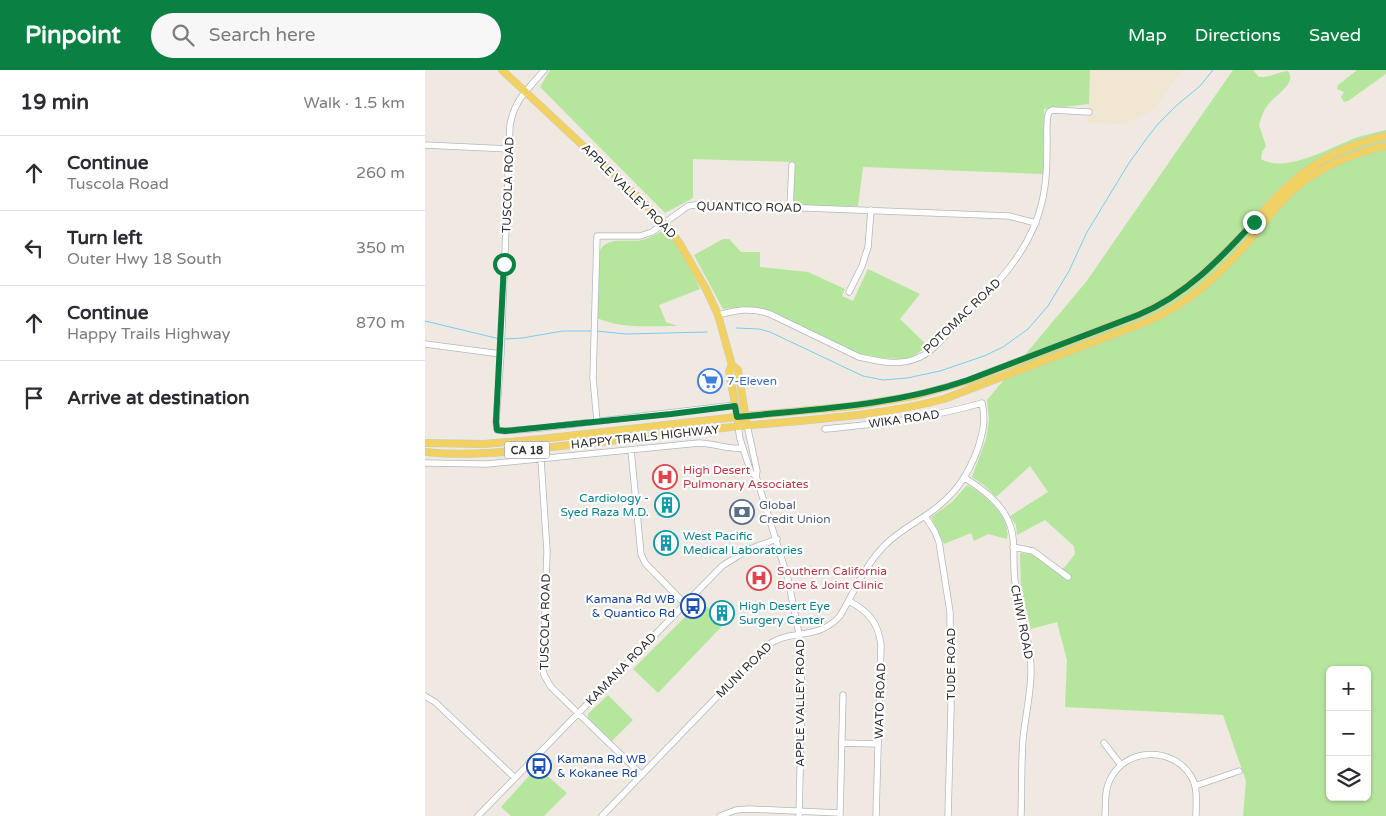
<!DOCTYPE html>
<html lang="en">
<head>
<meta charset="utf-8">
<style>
  :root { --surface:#fff; --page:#f7f7f7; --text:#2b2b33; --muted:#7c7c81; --line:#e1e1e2; --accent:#0b8043 }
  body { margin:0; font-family:"Varela Round",sans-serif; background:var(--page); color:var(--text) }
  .controls { position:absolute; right:15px; bottom:15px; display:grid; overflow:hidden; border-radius:8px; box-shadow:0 1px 4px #0004 }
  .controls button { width:45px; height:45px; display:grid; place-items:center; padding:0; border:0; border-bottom:1px solid var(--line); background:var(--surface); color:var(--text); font:25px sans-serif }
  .stop { position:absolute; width:15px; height:15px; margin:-11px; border:4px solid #0b8043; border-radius:50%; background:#fff }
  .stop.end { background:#0b8043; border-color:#fff; box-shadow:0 1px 5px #0008 }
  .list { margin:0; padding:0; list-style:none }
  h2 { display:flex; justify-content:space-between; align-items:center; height:65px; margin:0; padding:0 20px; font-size:21px }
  h2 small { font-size:16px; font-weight:400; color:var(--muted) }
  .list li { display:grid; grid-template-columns:32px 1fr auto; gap:15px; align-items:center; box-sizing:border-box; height:75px; padding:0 20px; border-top:1px solid var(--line) }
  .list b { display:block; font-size:19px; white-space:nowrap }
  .list p { margin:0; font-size:16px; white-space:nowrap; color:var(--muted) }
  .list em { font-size:16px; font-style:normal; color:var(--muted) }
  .icon { flex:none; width:28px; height:28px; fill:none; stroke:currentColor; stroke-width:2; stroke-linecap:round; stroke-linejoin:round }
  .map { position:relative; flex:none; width:961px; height:746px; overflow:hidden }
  header { display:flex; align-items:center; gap:30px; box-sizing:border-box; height:70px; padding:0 25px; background:var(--accent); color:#fff }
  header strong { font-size:24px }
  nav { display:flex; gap:28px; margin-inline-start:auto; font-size:18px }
  .search { width:350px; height:45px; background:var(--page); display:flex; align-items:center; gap:12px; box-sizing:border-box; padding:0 18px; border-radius:28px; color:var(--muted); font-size:19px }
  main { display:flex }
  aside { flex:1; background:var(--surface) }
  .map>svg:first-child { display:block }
  .education { fill:#f0e6d1 }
  .green { fill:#b6e59e; fill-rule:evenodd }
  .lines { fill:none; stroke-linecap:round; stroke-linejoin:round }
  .stream { stroke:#75cff0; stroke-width:1 }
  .minor-casing { stroke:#b4b7c1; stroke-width:7 }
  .major-casing { stroke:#c9c9c9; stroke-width:8 }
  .minor { stroke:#fff; stroke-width:5.5 }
  .major { stroke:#f2d163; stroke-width:7 }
  .route { stroke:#0b8043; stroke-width:6 }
  .labels { text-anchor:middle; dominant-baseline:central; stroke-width:4.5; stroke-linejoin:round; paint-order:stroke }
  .shield { fill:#fff; stroke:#6d6d6d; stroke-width:1 }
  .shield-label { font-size:11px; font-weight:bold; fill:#2e2e2e }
  .street-label { font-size:12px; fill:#2e2e2e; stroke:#fff }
  .shop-label { font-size:12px; fill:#366cbe; stroke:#fff; text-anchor:start }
  .health-label { font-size:12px; fill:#be3a42; stroke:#fff; text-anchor:start }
  .culture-label { font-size:12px; fill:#0d838f; stroke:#fff; text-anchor:start }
  .service-label { font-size:12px; fill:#4e5e75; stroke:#fff; text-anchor:start }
  .transit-label { font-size:12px; fill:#164399; stroke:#fff; text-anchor:end }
</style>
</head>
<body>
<header>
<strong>Pinpoint</strong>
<div class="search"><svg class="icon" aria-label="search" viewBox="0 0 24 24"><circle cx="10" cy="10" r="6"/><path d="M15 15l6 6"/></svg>Search here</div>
<nav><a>Map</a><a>Directions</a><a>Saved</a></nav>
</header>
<main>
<aside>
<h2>19 min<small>Walk · 1.5 km</small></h2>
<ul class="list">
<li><svg class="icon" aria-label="ahead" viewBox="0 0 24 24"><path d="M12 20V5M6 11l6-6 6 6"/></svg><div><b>Continue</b><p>Tuscola Road</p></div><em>260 m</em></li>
<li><svg class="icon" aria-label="left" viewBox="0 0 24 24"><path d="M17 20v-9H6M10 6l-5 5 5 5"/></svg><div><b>Turn left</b><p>Outer Hwy 18 South</p></div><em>350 m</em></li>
<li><svg class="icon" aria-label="ahead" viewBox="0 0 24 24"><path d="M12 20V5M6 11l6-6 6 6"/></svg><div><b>Continue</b><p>Happy Trails Highway</p></div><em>870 m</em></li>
<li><svg class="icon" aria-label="arrive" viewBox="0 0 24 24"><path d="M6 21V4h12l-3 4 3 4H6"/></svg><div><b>Arrive at destination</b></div></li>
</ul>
</aside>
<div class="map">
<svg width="961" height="746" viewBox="0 0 961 746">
  <rect width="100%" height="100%" fill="#efe9e1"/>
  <path class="education" d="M665,0H757L727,41L698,54H689L663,52Z"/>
  <path class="green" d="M125,0H665L664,34L619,39L618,104L438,97L433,136L365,137L367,92L268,89V128L240,143L115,17Z
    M808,0H828L834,7C845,8 852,2 863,1C873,14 848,26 842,36C838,41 836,49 834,55L841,76L837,82L836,89C860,104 907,77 930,68C940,65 951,62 961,60V746H818L821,711L798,645L640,637L642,590L632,552L606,559L596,519L595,483L607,484L630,501L640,497L650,484L649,476L620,450L592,465L591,455L585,446L623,422L605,396L571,427L560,416L547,407L561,369L564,349L562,330L661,212ZM905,600H942V727H905Z
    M932,0H961V4L923,31L919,32L916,27L919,22L912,19L913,15Z
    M235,162C251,164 269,205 275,219L234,235L241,252L252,256C226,256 194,259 170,247L174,183C180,165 202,173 217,170C223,169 229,165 235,162Z
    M298,169H304L316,182H335V197L383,202L420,219L417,226L428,231L443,199L495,224L475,249L503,276L487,287L478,289L453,288L427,282L345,241L321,237L298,239L269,185Z
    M542,415C560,424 586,447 582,469L563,464L549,471L546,463L519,474L506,447L527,432Z
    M276,531L299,554L233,623L208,599Z
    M183,625L208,650L187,671L163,648V644Z
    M112,697L142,723L119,746H86L76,737Z"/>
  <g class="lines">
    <path class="stream" d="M0,251L75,269
      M311,258L334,259L345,262L438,306L458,310L482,308L515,301L559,286L578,277L603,259L623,236L644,201L662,162L704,93L722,68L733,54L752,35L775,16L788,0
      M171,261L201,264L282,262
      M79,269L97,268L138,261H167"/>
    <defs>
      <path id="minor" d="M119,0C103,20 90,28 85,55L76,284L71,352L72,360L80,361L116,358L310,335
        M0,75L84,79
        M365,137L367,95
        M424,222L437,196L443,177L446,140
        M293,245C312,240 326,237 345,244L434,287C452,291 472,296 490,289C506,284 517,269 528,258C565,221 605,185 617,132C622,111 622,90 622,68C622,60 621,49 624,42L627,40L664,42
        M0,274L76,284
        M172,351L168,308L172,166H215L227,162L263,136L277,134L584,146L611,153
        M322,355L332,401L331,406L363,509L374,564L377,622L374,746
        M313,356L315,369L326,403L331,406
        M206,380L216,484L220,493L259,533
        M116,390L122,481L118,599L119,605L126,617L217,705
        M0,393L62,394L274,373C289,373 302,380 318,378
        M540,408C557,419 575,432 583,450C592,469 587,491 590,511C594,541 606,570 606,601C606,624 600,647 598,669C596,695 597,721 596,746
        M500,446L510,462L514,472L525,542L526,638L523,746
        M588,477L608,481L643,507
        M424,531C444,542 453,552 456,575L451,746
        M0,626L10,632L90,708
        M417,673L453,674
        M679,673L696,695
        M770,716L814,701
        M53,746L297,496L324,479L352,469
        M177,746L340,577C365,557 392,572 415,546C429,522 440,495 460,475C472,463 486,455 500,446C527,428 542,409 553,378C558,362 561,350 557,333C505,348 453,354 400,359
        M295,746L311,740L324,739L415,743
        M415,746L418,625
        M680,746C681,735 679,722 684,712C698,677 749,675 767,708C773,719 771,734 771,746"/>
      <path id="major" d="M77,0L213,127L240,154L255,174L281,219L293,245L307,295L304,301L313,351
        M307,295L313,300L321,350
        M0,373L59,374L116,369L320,346L428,336L489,326L543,311L713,245C760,226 795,189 829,152C840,140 850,127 863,116C890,91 925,74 961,66
        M0,382C45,387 91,381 136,376C190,371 244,364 298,358C372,350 447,348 519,329L716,254C760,237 794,206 824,171C842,149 858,127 881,110C905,93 933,82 961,76"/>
    </defs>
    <use href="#minor" class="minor-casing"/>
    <use href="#major" class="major-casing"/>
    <use href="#minor" class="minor"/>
    <use href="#major" class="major"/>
  </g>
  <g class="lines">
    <path class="route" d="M79,194L71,352L72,360L80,361L246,344L310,336L312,347C390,339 468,336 543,310L713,245C760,226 795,189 829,152"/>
  </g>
  <defs>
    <symbol id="supermarket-ring" viewBox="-11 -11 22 22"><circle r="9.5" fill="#fff" stroke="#3f7fe0" stroke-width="1.5"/><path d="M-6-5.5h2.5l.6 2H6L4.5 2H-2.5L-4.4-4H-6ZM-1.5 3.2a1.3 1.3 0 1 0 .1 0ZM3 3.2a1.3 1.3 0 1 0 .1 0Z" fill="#3f7fe0"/></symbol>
    <symbol id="hospital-ring" viewBox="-11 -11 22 22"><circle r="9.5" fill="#fff" stroke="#e0444e" stroke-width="1.5"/><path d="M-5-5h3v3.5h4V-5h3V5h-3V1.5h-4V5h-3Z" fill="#e0444e"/></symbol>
    <symbol id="building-ring" viewBox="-11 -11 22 22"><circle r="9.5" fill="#fff" stroke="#0f9aa8" stroke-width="1.5"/><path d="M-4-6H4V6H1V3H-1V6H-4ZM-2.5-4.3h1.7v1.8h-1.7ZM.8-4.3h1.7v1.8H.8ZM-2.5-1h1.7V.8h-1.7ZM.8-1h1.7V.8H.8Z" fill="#0f9aa8"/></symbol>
    <symbol id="bank-ring" viewBox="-11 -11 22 22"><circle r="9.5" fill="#fff" stroke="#5c6f8a" stroke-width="1.5"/><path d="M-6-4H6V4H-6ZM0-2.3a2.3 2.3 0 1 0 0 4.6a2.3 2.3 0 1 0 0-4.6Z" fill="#5c6f8a"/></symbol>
    <symbol id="bus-ring" viewBox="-11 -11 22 22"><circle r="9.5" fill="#fff" stroke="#1a4fb4" stroke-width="1.5"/><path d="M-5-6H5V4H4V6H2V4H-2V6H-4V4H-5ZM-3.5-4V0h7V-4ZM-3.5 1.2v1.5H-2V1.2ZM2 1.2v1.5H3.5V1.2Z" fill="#1a4fb4"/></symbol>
  </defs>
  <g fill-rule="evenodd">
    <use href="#supermarket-ring" x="271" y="297" width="28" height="28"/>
    <use href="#hospital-ring" x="226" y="393" width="28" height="28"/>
    <use href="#building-ring" x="228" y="421" width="28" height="28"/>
    <use href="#bank-ring" x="303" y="428" width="28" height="28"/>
    <use href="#building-ring" x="227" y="459" width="28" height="28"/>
    <use href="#hospital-ring" x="320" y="494" width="28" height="28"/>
    <use href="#bus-ring" x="254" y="522" width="28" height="28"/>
    <use href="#building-ring" x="283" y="529" width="28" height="28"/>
    <use href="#bus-ring" x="100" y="682" width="28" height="28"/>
  </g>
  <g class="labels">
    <rect class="shield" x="79.5" y="371.5" width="45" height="17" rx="4"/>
    <g class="shield-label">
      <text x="102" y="380">CA 18</text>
    </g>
    <g class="street-label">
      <text transform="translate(83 115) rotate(-88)">TUSCOLA ROAD</text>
      <text transform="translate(204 121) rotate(45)">APPLE VALLEY ROAD</text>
      <text transform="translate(324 137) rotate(1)">QUANTICO ROAD</text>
      <text transform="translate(537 246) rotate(-44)">POTOMAC ROAD</text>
      <text transform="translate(479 349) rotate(-8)">WIKA ROAD</text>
      <text transform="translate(220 367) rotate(-6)">HAPPY TRAILS HIGHWAY</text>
      <text transform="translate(120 552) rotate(-89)">TUSCOLA ROAD</text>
      <text transform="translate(597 552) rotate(79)">CHIWI ROAD</text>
      <text transform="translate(526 594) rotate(-90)">TUDE ROAD</text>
      <text transform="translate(196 599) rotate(-46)">KAMANA ROAD</text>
      <text transform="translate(319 600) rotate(-45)">MUNI ROAD</text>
      <text transform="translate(455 631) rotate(-88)">WATO ROAD</text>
      <text transform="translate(375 633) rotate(-90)">APPLE VALLEY ROAD</text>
    </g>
    <g class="shop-label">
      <text x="302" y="311">7-Eleven</text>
    </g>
    <g class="health-label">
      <text x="258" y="400">High Desert<tspan x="258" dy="14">Pulmonary Associates</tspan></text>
      <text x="352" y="501">Southern California<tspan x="352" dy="14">Bone &amp; Joint Clinic</tspan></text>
    </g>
    <g class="culture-label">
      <text x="224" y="428" text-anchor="end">Cardiology -<tspan x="224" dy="14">Syed Raza M.D.</tspan></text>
      <text x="258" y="466">West Pacific<tspan x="258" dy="14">Medical Laboratories</tspan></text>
      <text x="314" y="536">High Desert Eye<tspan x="314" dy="14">Surgery Center</tspan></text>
    </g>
    <g class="service-label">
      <text x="334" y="435">Global<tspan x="334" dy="14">Credit Union</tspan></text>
    </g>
    <g class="transit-label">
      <text x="250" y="529">Kamana Rd WB<tspan x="250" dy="14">&amp; Quantico Rd</tspan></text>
      <text x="132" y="689" text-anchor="start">Kamana Rd WB<tspan x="132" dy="14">&amp; Kokanee Rd</tspan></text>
    </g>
  </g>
</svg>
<div class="controls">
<button>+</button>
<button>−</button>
<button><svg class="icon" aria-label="layers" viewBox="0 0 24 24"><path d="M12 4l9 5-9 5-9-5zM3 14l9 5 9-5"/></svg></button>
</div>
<div class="stop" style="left:79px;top:194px"></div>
<div class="stop end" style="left:829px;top:152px"></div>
</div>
</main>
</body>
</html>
